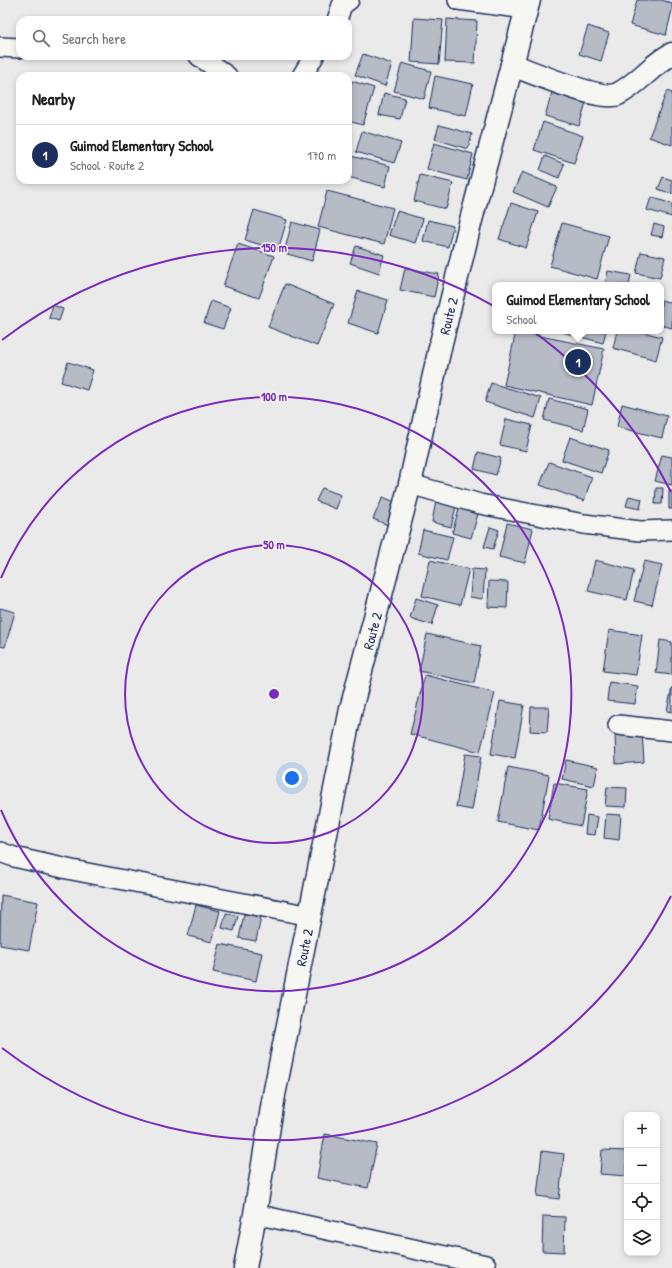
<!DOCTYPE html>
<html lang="en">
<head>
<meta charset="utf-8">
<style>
  :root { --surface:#fff; --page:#f2f2f2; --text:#202124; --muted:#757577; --line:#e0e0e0; --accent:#1b2f5e }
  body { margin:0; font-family:"Patrick Hand",sans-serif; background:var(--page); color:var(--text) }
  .controls { position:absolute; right:12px; bottom:12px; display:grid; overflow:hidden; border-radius:8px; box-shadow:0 2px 6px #0003 }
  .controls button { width:36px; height:36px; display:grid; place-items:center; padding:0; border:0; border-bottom:1px solid var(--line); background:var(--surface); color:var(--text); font:20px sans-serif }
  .you { position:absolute; left:292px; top:778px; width:14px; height:14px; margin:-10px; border:3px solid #fff; border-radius:50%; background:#1a73e8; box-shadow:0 0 0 6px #1a73e833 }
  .badge { display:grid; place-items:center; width:26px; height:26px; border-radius:50%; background:var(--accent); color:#fff; font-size:13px; font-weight:700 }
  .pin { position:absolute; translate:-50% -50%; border:2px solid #fff; box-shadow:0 1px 4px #0006 }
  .popup { position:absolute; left:492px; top:282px; width:172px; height:52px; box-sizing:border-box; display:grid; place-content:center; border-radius:8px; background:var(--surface); filter:drop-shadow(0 1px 3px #0005); font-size:13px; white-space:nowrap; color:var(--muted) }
  .popup b { font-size:15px; color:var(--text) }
  .popup::after { content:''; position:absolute; left:50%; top:100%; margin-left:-8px; border:8px solid transparent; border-top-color:var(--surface) }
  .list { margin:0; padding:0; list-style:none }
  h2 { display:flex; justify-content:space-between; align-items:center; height:52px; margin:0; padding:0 16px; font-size:17px }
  h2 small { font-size:13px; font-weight:400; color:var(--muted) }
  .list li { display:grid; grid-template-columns:26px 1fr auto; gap:12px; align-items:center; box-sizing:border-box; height:60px; padding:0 16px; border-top:1px solid var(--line) }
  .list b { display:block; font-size:15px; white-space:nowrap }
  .list p { margin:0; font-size:13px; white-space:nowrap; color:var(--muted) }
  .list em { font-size:13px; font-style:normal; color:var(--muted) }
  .icon { flex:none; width:22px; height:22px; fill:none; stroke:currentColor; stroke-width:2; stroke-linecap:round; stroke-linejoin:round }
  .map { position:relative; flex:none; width:672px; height:1268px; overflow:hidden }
  .search { position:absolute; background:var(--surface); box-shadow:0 2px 6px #0003; left:16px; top:16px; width:336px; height:44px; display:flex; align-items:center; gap:10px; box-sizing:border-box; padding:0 14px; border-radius:12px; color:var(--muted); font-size:15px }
  .panel { position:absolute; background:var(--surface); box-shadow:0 2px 6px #0003; left:16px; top:72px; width:336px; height:112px; border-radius:12px }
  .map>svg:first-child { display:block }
  .building { fill:#b6bbc6; stroke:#1b2f5e }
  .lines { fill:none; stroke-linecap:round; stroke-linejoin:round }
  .street-casing { stroke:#1b2f5e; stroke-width:22 }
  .secondary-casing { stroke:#1b2f5e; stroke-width:25 }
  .highway-casing { stroke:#1b2f5e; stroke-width:25 }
  .street { stroke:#f6f6f2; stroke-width:19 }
  .secondary { stroke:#f6f6f2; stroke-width:22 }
  .highway { stroke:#f6f6f2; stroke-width:22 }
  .ring { fill:none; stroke:#7b2cbf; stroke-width:2 }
  .labels { text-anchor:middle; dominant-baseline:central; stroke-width:3; stroke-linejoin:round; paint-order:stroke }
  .street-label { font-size:14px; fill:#1b2f5e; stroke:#f6f6f2 }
  .centre { fill:#7b2cbf; stroke:#f6f6f2; stroke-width:2 }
  .ring-label { font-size:12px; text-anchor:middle; font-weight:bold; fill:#7b2cbf; stroke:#f6f6f2; stroke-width:3; stroke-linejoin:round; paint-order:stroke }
</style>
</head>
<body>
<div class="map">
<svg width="672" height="1268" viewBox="0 0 672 1268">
  <rect width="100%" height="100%" fill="#e9eae9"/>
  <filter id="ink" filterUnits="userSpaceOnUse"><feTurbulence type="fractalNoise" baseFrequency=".025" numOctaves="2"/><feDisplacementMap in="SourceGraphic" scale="8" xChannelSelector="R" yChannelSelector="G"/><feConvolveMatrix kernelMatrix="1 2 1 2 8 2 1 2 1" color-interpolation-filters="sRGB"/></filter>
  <g filter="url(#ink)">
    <path class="building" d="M637,0H661L672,3V10L666,35L630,25Z
      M414,18L443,20L439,64L411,62Z
      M447,19L477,21L475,63L445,62Z
      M588,26L609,33L601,61L579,54Z
      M363,54L392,64L385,86L355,75Z
      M402,63L431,71L424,99L394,91Z
      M435,76L473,84L466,116L429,108Z
      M352,81L374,88L363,125L348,121V94Z
      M553,89L587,99L579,126L545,116Z
      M667,91L672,93V145L649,137Z
      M384,93L405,98L400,119L379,115Z
      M543,122L583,136L574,163L534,150Z
      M439,125L472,134L468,149L435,139Z
      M362,131L401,143L394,163L356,152Z
      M434,143L473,154L467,180L427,169Z
      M351,156L390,166L385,187L348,177V168Z
      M545,156L564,164L559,178L540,170Z
      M522,172L557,187L548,207L513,192Z
      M420,175L453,183L446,209L414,201Z
      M663,177L672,180V194L658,189Z
      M327,191L393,208L384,244L318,227Z
      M651,197L672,204V217L647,210Z
      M511,203L538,212L526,248L499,239Z
      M254,210L287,220L278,250L245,240Z
      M397,211L423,219L415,243L389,235Z
      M428,220L453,226L448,247L423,241Z
      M292,222L320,230L312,261L284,253Z
      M562,223L609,236L597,279L550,266Z
      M654,224L664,227L662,237L651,235Z
      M238,244L274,256L259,298L223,286Z
      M356,246L384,255L379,273L350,263Z
      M641,252L665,257L660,278L636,273Z
      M405,268L439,274L434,297L400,290Z
      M608,271L631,275L629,285H605Z
      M285,284L334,304L317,346L268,327Z
      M358,291L388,300L378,333L348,323Z
      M661,300L672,303V328L661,325Z
      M211,301L231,308L223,329L204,323Z
      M53,305L63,309L59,321L49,318Z
      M516,331L604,349L592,405L504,385Z
      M559,331H606L603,343Z
      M617,331H639L662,337L656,360L613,348Z
      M68,362L93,370L87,390L61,382Z
      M491,383L541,398L535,418L485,402Z
      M549,399L588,409L583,430L544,420Z
      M622,404L667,416L662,438L617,427Z
      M506,419L532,425L526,451L500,445Z
      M570,437L609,450L601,473L562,460Z
      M478,452L501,458L496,475L474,469Z
      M662,455L672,457V485L655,481Z
      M549,462L592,477L584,501L540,485Z
      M322,488L341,495L336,509L316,501Z
      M656,488H663L662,504H655Z
      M669,491H672V509H669Z
      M629,496L642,499L640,509L626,506Z
      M383,497L397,503L388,525L373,519Z
      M436,501L456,506L451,527L432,522Z
      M459,508L478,514L471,538L452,533Z
      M507,523L533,529L525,563L499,557Z
      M490,527L499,530L493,549L484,547Z
      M423,530L453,537L447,560L418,553Z
      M430,560L469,569L460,605L422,596Z
      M595,560L634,570L627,600L588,591Z
      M644,561L662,565L652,605L634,601Z
      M472,569L485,570L483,599L470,597Z
      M489,581L508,582L507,608L488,607Z
      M416,598L438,605L432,625L410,618Z
      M0,608L15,612L5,647L0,646Z
      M609,630L642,635L636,675L603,671Z
      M427,634L481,646L474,683L419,671Z
      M660,640L672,642V675L656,673Z
      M425,675L495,693L480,752L410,734Z
      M609,682L638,686L635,704L607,701Z
      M672,687V712L667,711Z
      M500,701L524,705L515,758L491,754Z
      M531,707H549L547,732L530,731Z
      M642,732L644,762L616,764L615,733Z
      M465,754L481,756L472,810L456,807Z
      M566,760L598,767L594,786L562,779Z
      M508,767L549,775L539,830L498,822Z
      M554,783L588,789L581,826L548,819Z
      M607,787L627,788L626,807L605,806Z
      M606,814L621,815L619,840L604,838Z
      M587,815L598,817L595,835L585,834Z
      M1,895L38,902L29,950L0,945Z
      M196,905L220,911L212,942L188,936Z
      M226,913L238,916L234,931L222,928Z
      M244,914L261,917L256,941L239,938Z
      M220,944L262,953L256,981L213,972Z
      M325,1134L377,1144L368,1188L317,1178Z
      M602,1150L627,1151V1176L600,1174Z
      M542,1151L564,1154L559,1199L537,1196Z
      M543,1216L565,1217L564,1252L542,1251Z"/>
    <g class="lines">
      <defs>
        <path id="street" d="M458,0L526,9
          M337,20L342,5L349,0
          M0,47L20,48
          M199,56L227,76
          M302,76L314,56
          M410,484L480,504L584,524L640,531L672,530
          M618,725L672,731
          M0,852L14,857L72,870L311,916
          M255,1214L486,1265"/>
        <path id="secondary" d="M512,65C532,72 601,102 618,94C638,84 652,64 672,54"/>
        <g id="highway">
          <path id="s1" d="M245,1268L255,1214L274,1095L351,709L410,484L441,343L470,224L529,0"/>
        </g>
      </defs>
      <use href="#street" class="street-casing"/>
      <use href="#secondary" class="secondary-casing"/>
      <use href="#highway" class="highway-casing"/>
      <use href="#street" class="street"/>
      <use href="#secondary" class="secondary"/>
      <use href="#highway" class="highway"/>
    </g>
  </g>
  <g class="ring">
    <circle cx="274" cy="694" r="149"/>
    <path d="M1 578A297 297 0 1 1 1 810"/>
    <path d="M671 896A446 446 0 0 1 2 1048M2 340A446 446 0 0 1 671 492"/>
  </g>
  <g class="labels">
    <g class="street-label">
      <text stroke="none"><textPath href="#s1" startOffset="974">Route 2</textPath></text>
      <text stroke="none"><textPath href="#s1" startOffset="650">Route 2</textPath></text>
      <text stroke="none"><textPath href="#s1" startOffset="326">Route 2</textPath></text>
    </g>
  </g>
  <circle cx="274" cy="694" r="6" class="centre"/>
  <g class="ring-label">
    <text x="274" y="252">150 m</text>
    <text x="274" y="401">100 m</text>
    <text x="274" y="549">50 m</text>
  </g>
</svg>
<div class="controls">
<button>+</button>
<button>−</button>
<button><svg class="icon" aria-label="locate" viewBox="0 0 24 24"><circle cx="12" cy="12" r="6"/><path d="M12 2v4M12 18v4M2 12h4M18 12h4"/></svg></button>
<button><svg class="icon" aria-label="layers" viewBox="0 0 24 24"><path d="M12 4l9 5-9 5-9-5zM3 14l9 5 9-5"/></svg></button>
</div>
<div class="you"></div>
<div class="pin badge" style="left:578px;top:362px">1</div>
<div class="popup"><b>Guimod Elementary School</b>School</div>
<div class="search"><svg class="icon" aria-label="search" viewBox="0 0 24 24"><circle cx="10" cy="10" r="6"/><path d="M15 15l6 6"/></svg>Search here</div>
<section class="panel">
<h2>Nearby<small></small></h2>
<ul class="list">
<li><span class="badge">1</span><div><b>Guimod Elementary School</b><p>School · Route 2</p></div><em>170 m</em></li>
</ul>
</section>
</div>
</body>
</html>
